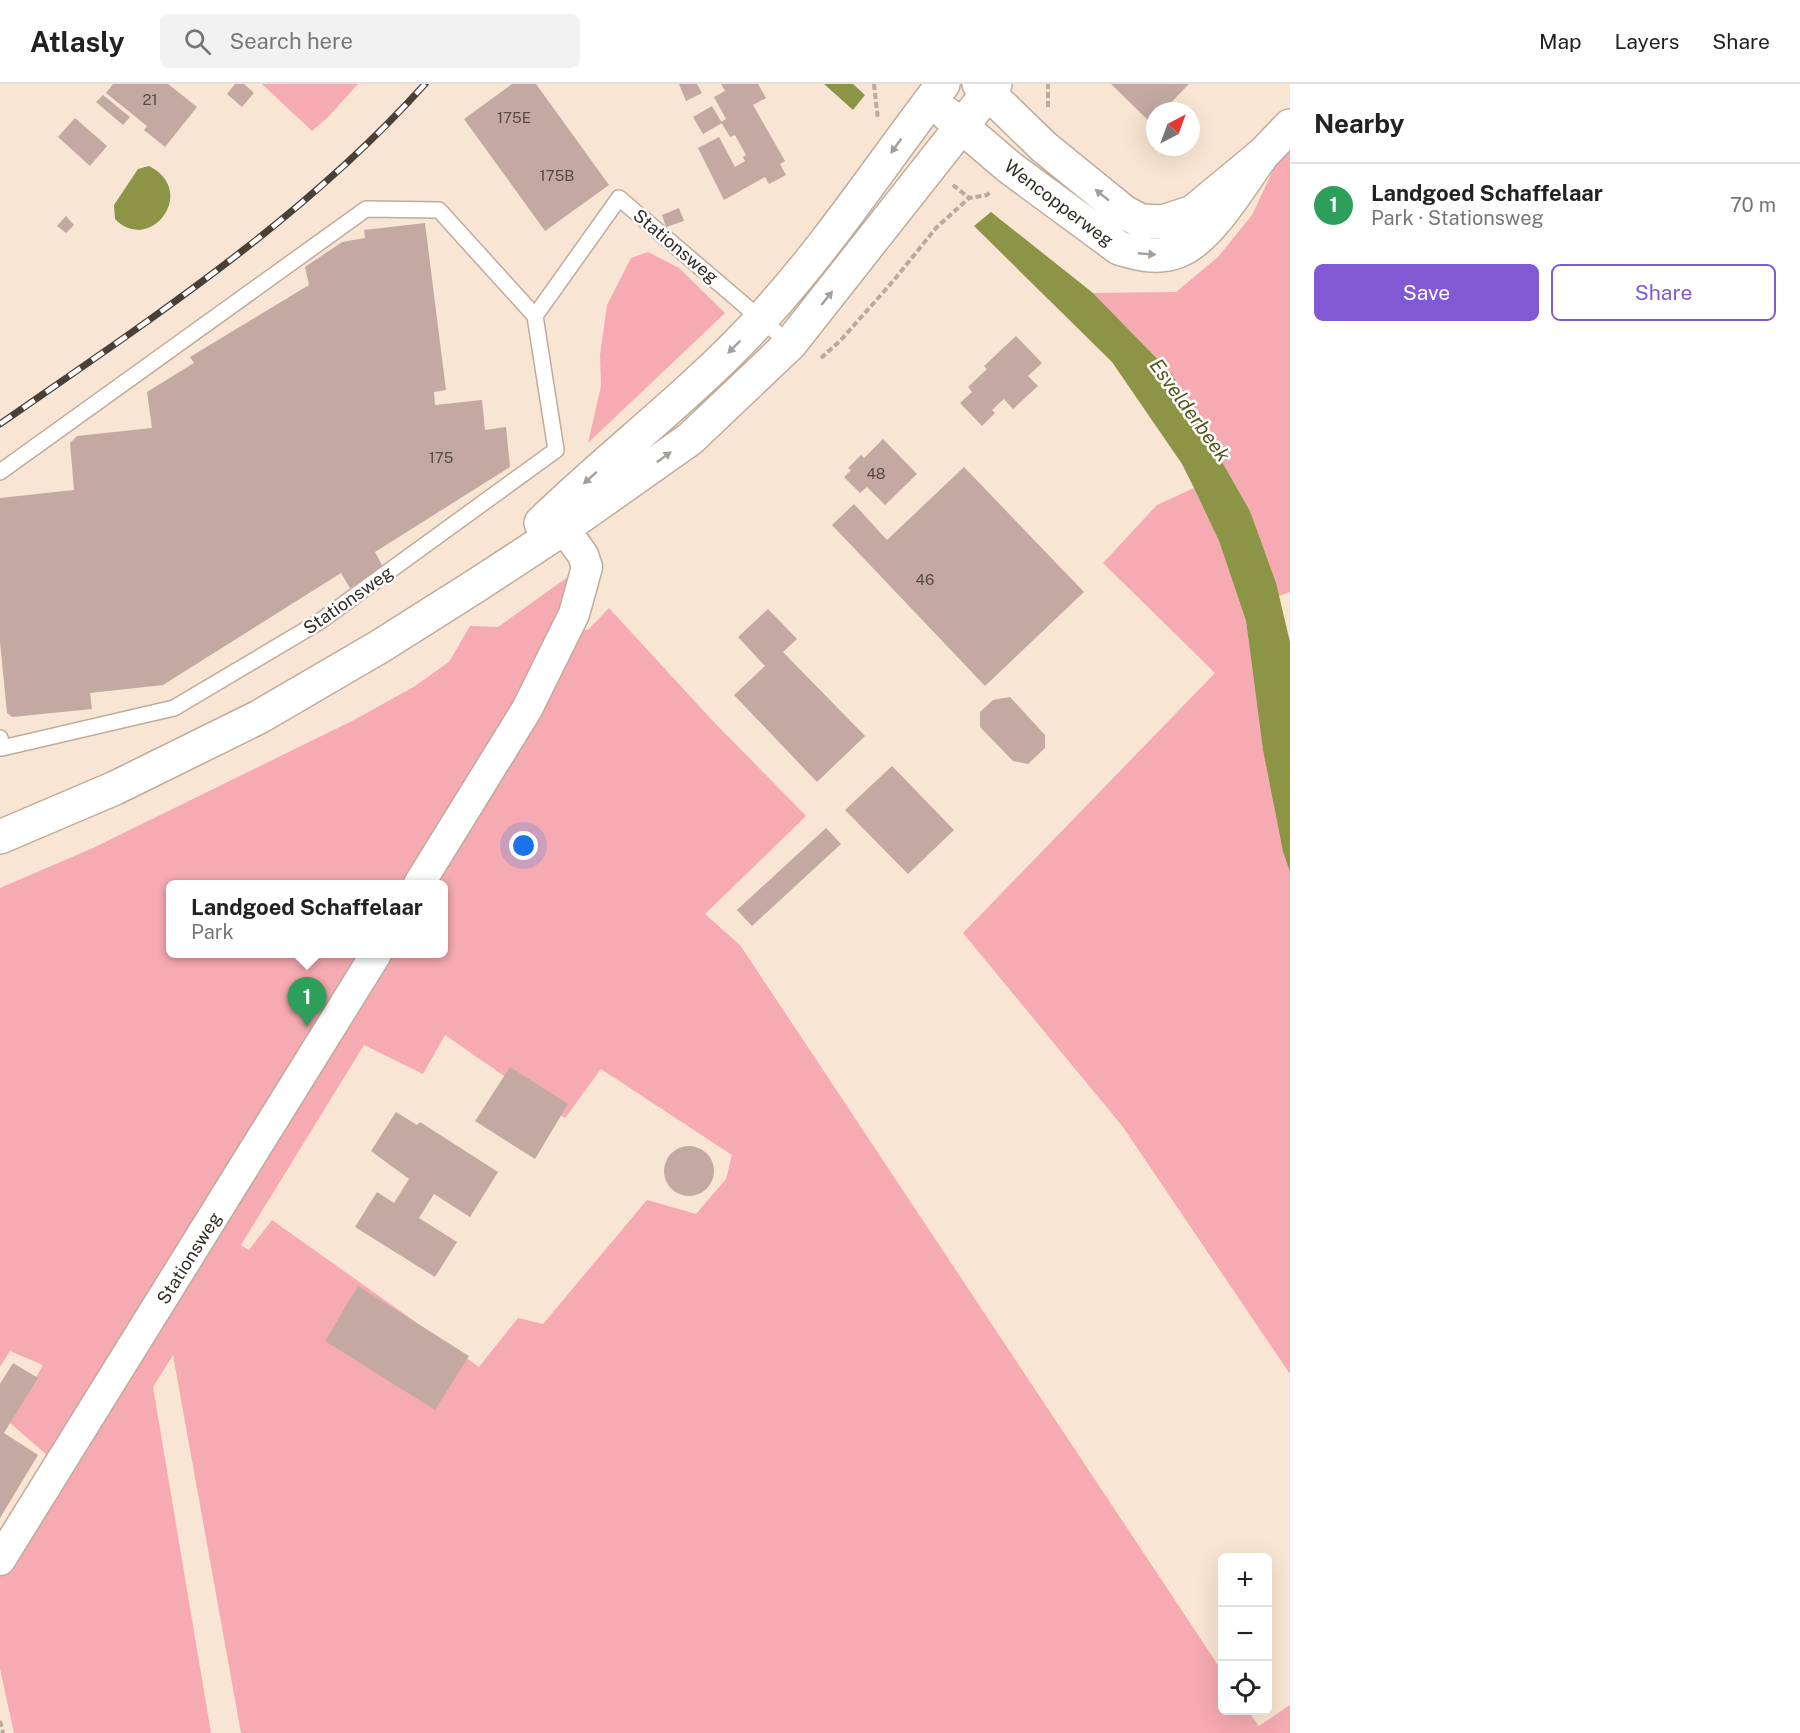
<!DOCTYPE html>
<html lang="en">
<head>
<meta charset="utf-8">
<style>
  :root { --surface:#fff; --page:#f2f2f2; --text:#222; --muted:#767676; --line:#e0e0e0; --accent:#8159d2 }
  body { margin:0; font-family:"Public Sans",sans-serif; background:var(--page); color:var(--text) }
  .controls { position:absolute; right:18px; bottom:18px; display:grid; overflow:hidden; border-radius:9px; box-shadow:0 6px 24px #0002 }
  .controls button { width:54px; height:54px; display:grid; place-items:center; padding:0; border:0; border-bottom:2px solid var(--line); background:var(--surface); color:var(--text); font:30px sans-serif }
  .compass { position:absolute; left:1146px; top:18px; width:54px; height:54px; border-radius:50%; background:var(--surface); box-shadow:0 6px 24px #0002; rotate:41deg }
  .you { position:absolute; left:524px; top:762px; width:21px; height:21px; margin:-15px; border:4px solid #fff; border-radius:50%; background:#1a73e8; box-shadow:0 0 0 9px #1a73e833 }
  .badge { display:grid; place-items:center; width:39px; height:39px; border-radius:50%; background:var(--accent); color:#fff; font-size:20px; font-weight:700 }
  .pin { position:absolute; translate:-50% -50px; filter:drop-shadow(0 2px 3px #0008) }
  .pin::after { content:''; position:absolute; top:32px; width:21px; height:18px; background:inherit; clip-path:polygon(0 0,100% 0,50% 100%) }
  .popup { position:absolute; left:166px; top:796px; width:282px; height:78px; box-sizing:border-box; display:grid; place-content:center; border-radius:9px; background:var(--surface); filter:drop-shadow(0 2px 4px #0005); font-size:20px; white-space:nowrap; color:var(--muted) }
  .popup b { font-size:22px; color:var(--text) }
  .popup::after { content:''; position:absolute; left:50%; top:100%; margin-left:-12px; border:12px solid transparent; border-top-color:var(--surface) }
  .list { margin:0; padding:0; list-style:none }
  h2 { display:flex; justify-content:space-between; align-items:center; height:78px; margin:0; padding:0 24px; font-size:26px }
  h2 small { font-size:20px; font-weight:400; color:var(--muted) }
  .list li { display:grid; grid-template-columns:39px 1fr auto; gap:18px; align-items:center; box-sizing:border-box; height:84px; padding:0 24px; border-top:2px solid var(--line) }
  .list b { display:block; font-size:22px; white-space:nowrap }
  .list p { margin:0; font-size:20px; white-space:nowrap; color:var(--muted) }
  .list em { font-size:20px; font-style:normal; color:var(--muted) }
  .actions { display:flex; gap:12px; padding:18px 24px }
  .actions a { flex:1; padding:14px 0; border:2px solid var(--accent); border-radius:9px; text-align:center; font-size:21px; color:var(--accent) }
  .actions .main { background:var(--accent); color:#fff }
  .icon { flex:none; width:33px; height:33px; fill:none; stroke:currentColor; stroke-width:2; stroke-linecap:round; stroke-linejoin:round }
  .map { position:relative; flex:none; width:1290px; height:1649px; overflow:hidden }
  header { display:flex; align-items:center; gap:36px; box-sizing:border-box; height:84px; padding:0 30px; background:var(--surface); border-bottom:2px solid var(--line) }
  header strong { font-size:28px }
  nav { display:flex; gap:33px; margin-inline-start:auto; font-size:21px }
  .search { width:420px; height:54px; background:var(--page); display:flex; align-items:center; gap:15px; box-sizing:border-box; padding:0 21px; border-radius:9px; color:var(--muted); font-size:22px }
  main { display:flex }
  aside { flex:1; background:var(--surface) }
  .map>svg:first-child { display:block }
  .green { fill:#f6aab2; fill-rule:evenodd }
  .water { fill:#8b9545 }
  .building { fill:#c3a9a1 }
  .lines { fill:none; stroke-linecap:round; stroke-linejoin:round }
  .lane-casing { stroke:#bfac9b; stroke-width:18 }
  .street-casing { stroke:#bfac9b; stroke-width:33 }
  .secondary-casing { stroke:#bfac9b; stroke-width:36 }
  .path { stroke:#baaa9b; stroke-width:4; stroke-dasharray:6 3; stroke-linecap:butt }
  .lane { stroke:#fff; stroke-width:15 }
  .street { stroke:#fff; stroke-width:30 }
  .secondary { stroke:#fff; stroke-width:33 }
  .rail-casing { stroke:#494038; stroke-width:7 }
  .rail { stroke:#fff; stroke-width:4.5; stroke-dasharray:14; stroke-linecap:butt }
  .oneway { fill:#a3a09c }
  .labels { text-anchor:middle; dominant-baseline:central; stroke-width:5; stroke-linejoin:round; paint-order:stroke }
  .number-label { font-size:15px; fill:#574a43 }
  .street-label { font-size:18px; fill:#332b24; stroke:#fff }
  .water-label { font-size:20px; font-style:italic; fill:#50561c; stroke:#fff }
</style>
</head>
<body>
<header>
<strong>Atlasly</strong>
<div class="search"><svg class="icon" aria-label="search" viewBox="0 0 24 24"><circle cx="10" cy="10" r="6"/><path d="M15 15l6 6"/></svg>Search here</div>
<nav><a>Map</a><a>Layers</a><a>Share</a></nav>
</header>
<main>
<div class="map">
<svg width="1290" height="1649" viewBox="0 0 1290 1649">
  <rect width="100%" height="100%" fill="#f9e5d3"/>
  <path class="green" d="M262,0H358L328,33L312,47Z
    M1290,65V508L1279,512L1250,427L1172,290L1093,209L1176,208L1218,173L1252,131L1275,82Z
    M648,168L679,184L725,229L588,359L601,302L600,271L607,221L631,174Z
    M1194,404L1219,457L1246,537L1263,666L1283,768L1290,788V1290L1123,1043L963,849L1215,589L1103,479L1157,421Z
    M575,488L556,544L588,546L609,524L710,634L806,732L705,830L740,861L1222,1587V1626L1248,1627L1259,1642L1290,1621V1649H241L173,1271L153,1303L211,1649H14L0,1585V1462L54,1377L10,1339L43,1281L10,1267L0,1283V804L93,764L356,635L415,602L449,578L470,542L498,543ZM170,800H443V870H170ZM445,951L565,1034L601,985L732,1071L726,1095L696,1130L647,1116L543,1240L518,1234L479,1283L272,1136L249,1166L241,1161L364,961L423,990Z"/>
  <path class="water" d="M824,0H853L865,11L853,26Z
    M149,82C199,107 150,171 115,135L114,121L138,85Z
    M991,128L1093,209L1172,290L1250,427L1276,499L1290,558V788L1283,768L1263,666L1246,537L1219,457L1194,404L1182,380L1112,278L974,142Z"/>
  <path class="building" d="M113,0H168L197,23L165,63L144,46L147,42L106,9Z
    M235,0H244L254,9L242,23L227,10Z
    M512,0H536L609,101L545,147L464,35Z
    M679,0H697L702,9L686,17Z
    M721,0H758L766,14L753,21L785,77L780,80L786,91L769,100L765,93L724,116L698,64L719,53L735,83L745,77L743,73L746,71L735,51L730,53L721,38L726,35L714,13L725,7Z
    M1111,0H1189L1163,27H1155V35L1151,39Z
    M103,11L130,33L123,41L96,18Z
    M712,22L722,39L703,50L693,33Z
    M75,34L107,62L90,82L58,53Z
    M679,124L684,137L666,143L662,131Z
    M66,132L74,141L66,149L57,142Z
    M425,139L446,306L434,308L435,321L482,316L485,346L506,343L510,383L375,468L383,483L350,504L341,489L163,601L90,609L92,625L12,633L7,629L0,558V414L74,406L70,359L77,352L152,344L147,308L194,279L190,273L309,201L305,183L342,158L365,154L364,146Z
    M1016,252L1042,279L1028,292L1038,302L1013,325L1004,315L992,326L995,329L982,342L960,319L972,308L968,303L987,285L984,282Z
    M883,355L917,390L885,421L867,403L860,409L844,393L851,386L848,384L861,371L864,374Z
    M964,383L1084,508L985,602L832,441L854,420L887,456Z
    M768,525L797,555L783,568L865,652L817,698L734,611L765,582L738,553Z
    M1010,613L1045,651V664L1028,680L1013,677L980,643V628L993,616Z
    M892,682L954,746L908,790L845,726Z
    M826,744L841,760L752,842L737,826Z
    M510,983L568,1020L535,1075L475,1037Z
    M396,1028L417,1041L420,1038L498,1088L470,1133L434,1110L419,1134L457,1158L435,1193L355,1143L377,1108L394,1119L409,1095L371,1067Z
    M664 1087a25 25 0 1 1 50 0a25 25 0 1 1-50 0Z
    M358,1202L469,1272L435,1326L325,1257Z
    M13,1279L38,1294L4,1349L38,1371L0,1434V1300Z"/>
  <g class="lines">
    <defs>
      <path id="lane" d="M535,232L619,114L790,260
        M0,388L366,125L439,126L535,232L556,366L319,538L174,624L2,664L0,654"/>
      <path id="street" d="M419,800L527,625L574,530L587,483L583,471L552,428
        M0,1476L376,870"/>
      <path id="secondary" d="M979,0L1044,63L1124,128L1141,137L1163,138L1193,128L1263,70L1290,42
        M947,30L1009,83L1119,164C1138,170 1159,175 1178,167C1210,155 1242,98 1263,70
        M541,439C613,369 694,309 762,234C829,161 883,78 943,0
        M0,753L115,704L259,633L379,563L477,501L564,444L690,355L790,260L995,0"/>
    </defs>
    <use href="#lane" class="lane-casing"/>
    <use href="#street" class="street-casing"/>
    <use href="#secondary" class="secondary-casing"/>
    <path class="path" d="M874,0L878,36
      M1048,23V0
      M953,101L969,114
      M821,274L841,256L894,196L936,144L969,114L987,111L990,108
      M0,1637L3,1649"/>
    <use href="#lane" class="lane"/>
    <use href="#street" class="street"/>
    <use href="#secondary" class="secondary"/>
    <defs>
      <path id="rail" d="M0,340C149,236 303,136 425,0"/>
    </defs>
    <use href="#rail" class="rail-casing"/>
    <use href="#rail" class="rail"/>
  </g>
  <defs><path id="oneway-solid" d="M-6-.8H1V-3.2L6.5 0L1 3.2V.8H-6Z" transform="scale(1.5)"/></defs>
  <g class="oneway">
    <use href="#oneway-solid" transform="translate(896 62) rotate(126)"/>
    <use href="#oneway-solid" transform="translate(1102 111) rotate(-141)"/>
    <use href="#oneway-solid" transform="translate(1147 170) rotate(5)"/>
    <use href="#oneway-solid" transform="translate(827 214) rotate(-51)"/>
    <use href="#oneway-solid" transform="translate(734 263) rotate(135)"/>
    <use href="#oneway-solid" transform="translate(664 373) rotate(-36)"/>
    <use href="#oneway-solid" transform="translate(590 394) rotate(138)"/>
  </g>
  <g class="labels">
    <g class="number-label">
      <text x="150" y="15">21</text>
      <text x="514" y="33">175E</text>
      <text x="557" y="91">175B</text>
      <text x="441" y="373">175</text>
      <text x="876" y="389">48</text>
      <text x="925" y="495">46</text>
    </g>
    <g class="street-label">
      <text transform="translate(1059 119) rotate(37)">Wencopperweg</text>
      <text transform="translate(676 162) rotate(40)">Stationsweg</text>
      <text transform="translate(348 516) rotate(-35)">Stationsweg</text>
      <text transform="translate(189 1174) rotate(-58)">Stationsweg</text>
    </g>
    <g class="water-label">
      <text transform="translate(1190 326) rotate(54)">Esvelderbeek</text>
    </g>
  </g>
</svg>
<div class="controls">
<button>+</button>
<button>−</button>
<button><svg class="icon" aria-label="locate" viewBox="0 0 24 24"><circle cx="12" cy="12" r="6"/><path d="M12 2v4M12 18v4M2 12h4M18 12h4"/></svg></button>
</div>
<svg class="compass" viewBox="-18 -18 36 36"><path d="M0-13l5 13h-10z" fill="#e53935"/><path d="M0 13l5-13h-10z" fill="#767676"/></svg>
<div class="you"></div>
<div class="pin badge" style="left:307px;top:943px;background:#2e9e5b">1</div>
<div class="popup"><b>Landgoed Schaffelaar</b>Park</div>
</div>
<aside>
<h2>Nearby<small></small></h2>
<ul class="list">
<li><span class="badge" style="background:#2e9e5b">1</span><div><b>Landgoed Schaffelaar</b><p>Park · Stationsweg</p></div><em>70 m</em></li>
</ul>
<div class="actions"><a class="main">Save</a><a>Share</a></div>
</aside>
</main>
</body>
</html>
